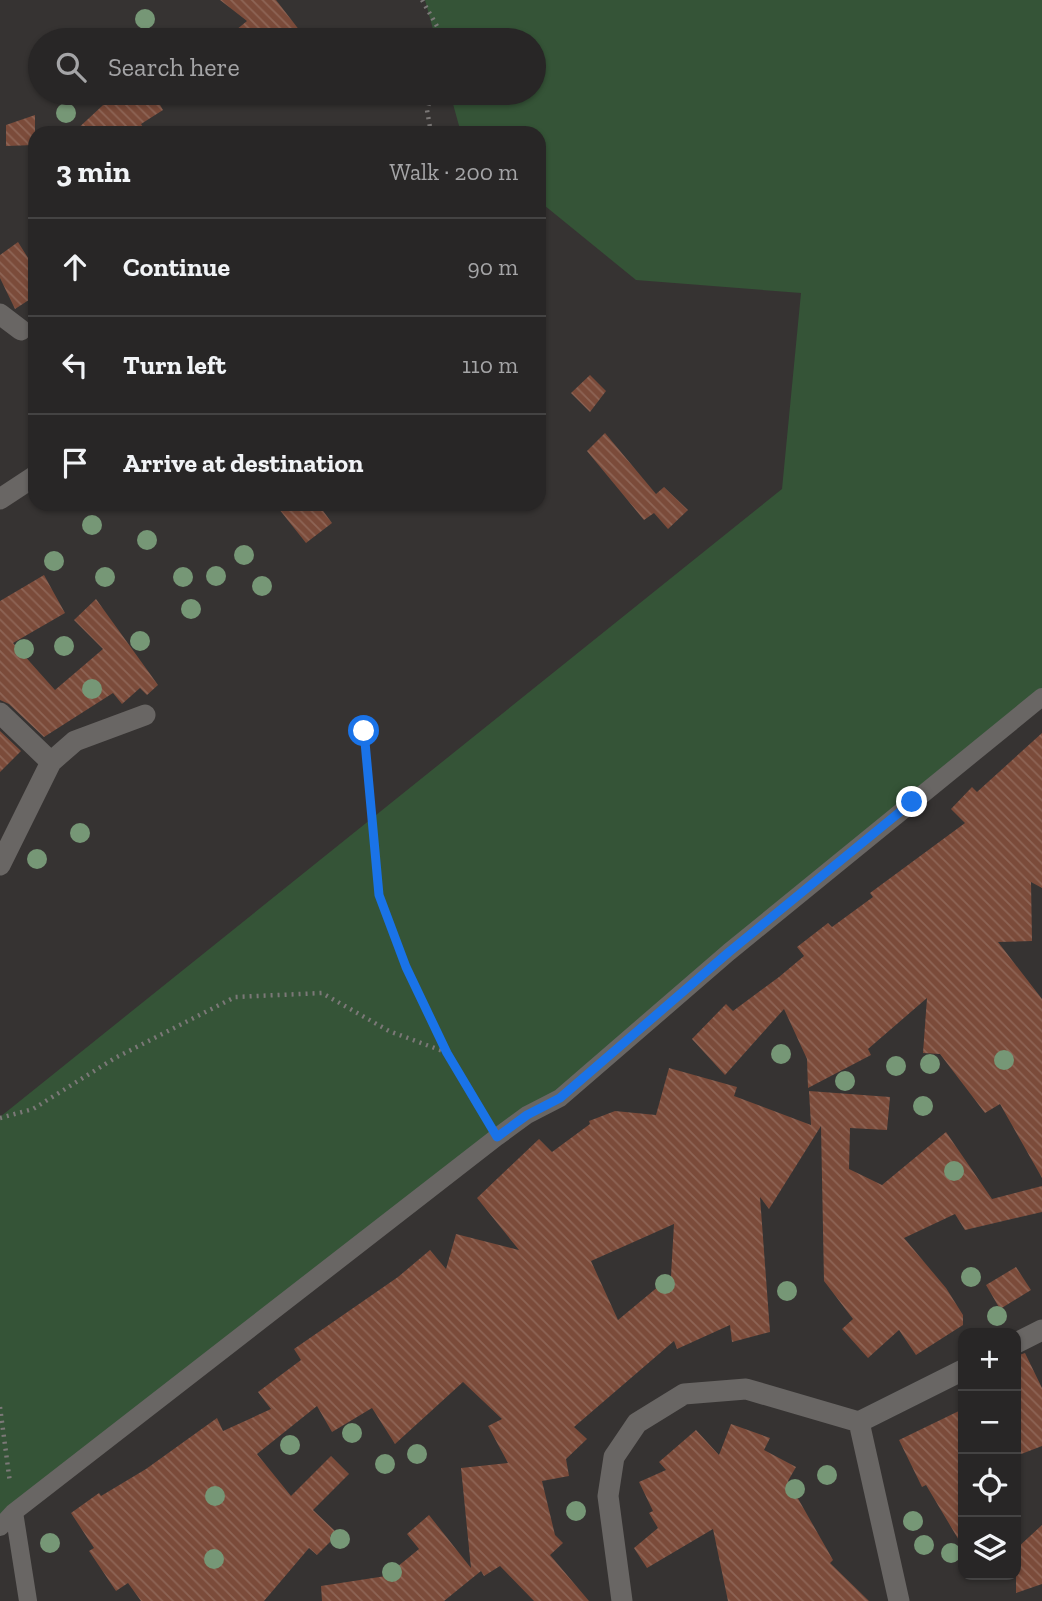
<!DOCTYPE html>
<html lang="en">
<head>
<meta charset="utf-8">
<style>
  :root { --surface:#282626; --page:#343232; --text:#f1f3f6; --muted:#a5a5a7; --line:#444343 }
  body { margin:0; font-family:"Zilla Slab",serif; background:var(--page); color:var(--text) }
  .controls { position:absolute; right:21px; bottom:21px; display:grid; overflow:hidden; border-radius:14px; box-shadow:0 2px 5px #0004 }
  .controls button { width:63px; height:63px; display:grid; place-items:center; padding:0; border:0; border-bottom:2px solid var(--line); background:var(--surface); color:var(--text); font:35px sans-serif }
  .stop { position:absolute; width:21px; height:21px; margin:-16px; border:5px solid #1a73e8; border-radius:50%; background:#fff }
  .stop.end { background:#1a73e8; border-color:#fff; box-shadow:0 2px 7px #0008 }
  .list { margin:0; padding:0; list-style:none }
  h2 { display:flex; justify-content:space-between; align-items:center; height:91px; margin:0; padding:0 28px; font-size:30px }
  h2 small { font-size:23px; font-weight:400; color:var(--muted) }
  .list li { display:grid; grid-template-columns:46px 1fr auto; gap:21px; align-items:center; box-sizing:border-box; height:98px; padding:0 28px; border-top:2px solid var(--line) }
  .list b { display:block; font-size:26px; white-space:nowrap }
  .list em { font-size:23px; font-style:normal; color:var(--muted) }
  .icon { flex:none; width:38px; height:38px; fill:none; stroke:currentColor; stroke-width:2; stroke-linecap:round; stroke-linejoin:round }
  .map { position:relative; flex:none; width:1042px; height:1601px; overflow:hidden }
  .search { position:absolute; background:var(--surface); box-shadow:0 2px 5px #0004; left:28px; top:28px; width:518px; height:77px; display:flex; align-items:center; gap:18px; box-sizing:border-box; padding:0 24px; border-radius:38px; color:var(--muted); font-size:26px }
  .panel { position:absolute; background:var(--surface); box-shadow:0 2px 5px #0004; left:28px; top:126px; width:518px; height:385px; border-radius:21px }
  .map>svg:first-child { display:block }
  .green { fill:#355437 }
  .building { fill:url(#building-back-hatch); fill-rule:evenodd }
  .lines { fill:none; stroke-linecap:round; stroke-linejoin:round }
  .path { stroke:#7b7877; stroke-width:4.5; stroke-dasharray:2 5; stroke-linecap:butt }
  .lane { stroke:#696664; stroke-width:18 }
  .street { stroke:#696664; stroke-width:21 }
  .tree { fill:#769776 }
  .route { stroke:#1a73e8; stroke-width:9 }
</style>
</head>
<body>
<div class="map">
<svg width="1042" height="1601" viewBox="0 0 1042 1601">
  <defs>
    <pattern id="building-back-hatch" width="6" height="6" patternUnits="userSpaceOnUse" patternTransform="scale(1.75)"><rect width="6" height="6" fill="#7b4b3a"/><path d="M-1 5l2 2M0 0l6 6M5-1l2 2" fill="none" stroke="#8e6556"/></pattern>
  </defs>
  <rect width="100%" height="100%" fill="#363332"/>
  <path class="green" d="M425,0H1042V696L560,1098L0,1527V1117L782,489L801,293L636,280L539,201V133H461L450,93H534V40H436Z"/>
  <path class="building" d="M220,0H276L307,40H224L247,21Z
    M116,93H153L163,110L141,124L147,133H73Z
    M35,115V145L6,146V125Z
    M18,242L35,269V296L15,309L0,278V255Z
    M590,375L606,391L590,412L571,393Z
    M605,433L656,494L664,487L688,510L668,529L654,513L644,520L587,451Z
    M275,504H318L332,523L306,543Z
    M44,575L65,613L13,643L55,690L103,649L74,620L96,599L158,685L147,695L140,688L122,704L113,693L44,737L9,704L0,700V601Z
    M0,731L21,751L0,772Z
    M1042,733V888L1031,882L1032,941L998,942L1042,999V1178L1000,1104L985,1113L940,1054L923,1053L927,998L868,1049L871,1055L808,1088L807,1059L784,1009L725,1075L692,1039L726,1004L733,1011L779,977L804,956L797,947L828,923L832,927L873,897L870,893L965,823L951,809L972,787L977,792Z
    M669,1068L737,1087L734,1096L811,1125L809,1091L890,1097L887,1130L850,1128L849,1169L882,1185L946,1132L992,1199L1042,1186V1212L965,1230L955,1214L904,1238L946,1288L963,1315V1325L916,1355L899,1330L868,1358L842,1329L853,1319L824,1281L821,1126L769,1209L760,1197L770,1332L732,1342L730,1325L677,1349L674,1341L574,1427L587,1439L566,1459L569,1476L542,1481L555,1535L563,1543L550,1555L589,1601H534L500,1566L484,1576L481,1571L444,1601H322L321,1586L386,1576L419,1549L407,1534L429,1515L471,1568L461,1468L508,1463L488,1426L502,1419L463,1382L395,1444L372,1408L332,1432L317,1406L257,1454L291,1496L331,1456L349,1474L313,1510L335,1531L330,1536L333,1539L317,1555L309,1548L264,1601H141L128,1583L116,1591L89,1551L94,1548L71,1513L99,1493L101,1496L146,1469L217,1418L223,1431L271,1409L258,1392L301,1360L294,1349L398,1277L430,1250L446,1269L456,1234L519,1250L477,1198L539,1139L552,1152L590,1124L589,1121L615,1111L656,1115ZM674,1224L671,1276L618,1320L591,1261Z
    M1016,1267L1031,1290L1000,1309L986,1285Z
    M1025,1353L1042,1388V1446L1016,1456V1356Z
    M963,1409V1547L926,1485L922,1487L899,1440Z
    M731,1424L770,1438L764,1450L796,1467L788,1481L833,1560L830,1563L869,1601H728L713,1529L647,1568L634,1548L658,1528L649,1513L653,1511L639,1482L666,1470L659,1462L696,1430L719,1455Z
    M1042,1525V1584L1016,1593V1549Z"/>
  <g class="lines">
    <path class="path" d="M422,0L445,40
      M431,133L427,110L432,93
      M364,731L379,895L406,967L448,1053L486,1118
      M0,1118L33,1109L115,1058L235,997L322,993L389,1031L448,1053
      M0,1407L10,1483"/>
    <path class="lane" d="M14,1512L28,1601
      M0,1527L14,1512L497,1137L527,1115L560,1098L729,952L1042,697"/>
    <path class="street" d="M0,314L21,330
      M0,499L35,476
      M0,713L51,762
      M0,865L51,762L75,741L145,715
      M1016,1343L1042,1330
      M622,1601L608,1496L614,1457L637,1423L684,1394L746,1389L859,1422
      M899,1601L859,1422L963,1370"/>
  </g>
  <g class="tree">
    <circle cx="145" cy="19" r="10"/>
    <circle cx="66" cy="113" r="10"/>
    <circle cx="92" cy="525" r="10"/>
    <circle cx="147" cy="540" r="10"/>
    <circle cx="244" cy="555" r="10"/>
    <circle cx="54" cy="561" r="10"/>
    <circle cx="216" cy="576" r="10"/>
    <circle cx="105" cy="577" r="10"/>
    <circle cx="183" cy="577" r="10"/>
    <circle cx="262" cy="586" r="10"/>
    <circle cx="191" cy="609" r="10"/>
    <circle cx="140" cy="641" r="10"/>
    <circle cx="64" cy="646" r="10"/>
    <circle cx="24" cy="649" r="10"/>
    <circle cx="92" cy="689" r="10"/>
    <circle cx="80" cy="833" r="10"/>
    <circle cx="37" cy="859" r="10"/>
    <circle cx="781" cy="1054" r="10"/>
    <circle cx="1004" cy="1060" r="10"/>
    <circle cx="930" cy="1064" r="10"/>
    <circle cx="896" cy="1066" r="10"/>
    <circle cx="845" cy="1081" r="10"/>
    <circle cx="923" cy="1106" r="10"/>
    <circle cx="954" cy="1171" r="10"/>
    <circle cx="971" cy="1277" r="10"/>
    <circle cx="665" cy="1284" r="10"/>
    <circle cx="787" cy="1291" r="10"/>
    <circle cx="997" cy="1316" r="10"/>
    <circle cx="352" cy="1433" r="10"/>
    <circle cx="290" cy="1445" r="10"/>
    <circle cx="417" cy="1454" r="10"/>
    <circle cx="385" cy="1464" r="10"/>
    <circle cx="827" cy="1475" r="10"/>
    <circle cx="795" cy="1489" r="10"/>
    <circle cx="215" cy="1496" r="10"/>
    <circle cx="576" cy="1511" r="10"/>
    <circle cx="913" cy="1521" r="10"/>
    <circle cx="340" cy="1539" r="10"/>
    <circle cx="50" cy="1543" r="10"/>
    <circle cx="924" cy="1545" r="10"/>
    <circle cx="951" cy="1553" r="10"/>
    <circle cx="214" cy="1559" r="10"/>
    <circle cx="392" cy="1572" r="10"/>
  </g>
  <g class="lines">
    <path class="route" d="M364,731L379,895L406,967L447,1053L497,1137L527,1115L560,1098L729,952L912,802"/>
  </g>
</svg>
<div class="controls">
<button>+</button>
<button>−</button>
<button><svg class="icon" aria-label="locate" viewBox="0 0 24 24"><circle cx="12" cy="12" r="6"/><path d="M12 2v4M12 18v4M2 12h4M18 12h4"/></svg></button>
<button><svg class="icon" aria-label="layers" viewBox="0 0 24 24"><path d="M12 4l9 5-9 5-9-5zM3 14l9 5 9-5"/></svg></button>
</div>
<div class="stop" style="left:364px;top:731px"></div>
<div class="stop end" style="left:912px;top:802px"></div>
<div class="search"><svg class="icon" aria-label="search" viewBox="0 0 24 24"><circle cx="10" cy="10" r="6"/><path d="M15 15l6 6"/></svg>Search here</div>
<section class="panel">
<h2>3 min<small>Walk · 200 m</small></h2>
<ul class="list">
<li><svg class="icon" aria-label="ahead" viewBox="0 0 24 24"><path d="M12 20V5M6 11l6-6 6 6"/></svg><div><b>Continue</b></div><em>90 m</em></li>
<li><svg class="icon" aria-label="left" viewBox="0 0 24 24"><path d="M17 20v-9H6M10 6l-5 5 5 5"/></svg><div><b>Turn left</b></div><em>110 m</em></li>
<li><svg class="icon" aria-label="arrive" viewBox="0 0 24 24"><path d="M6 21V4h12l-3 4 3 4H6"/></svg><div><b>Arrive at destination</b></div></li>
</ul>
</section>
</div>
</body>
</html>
